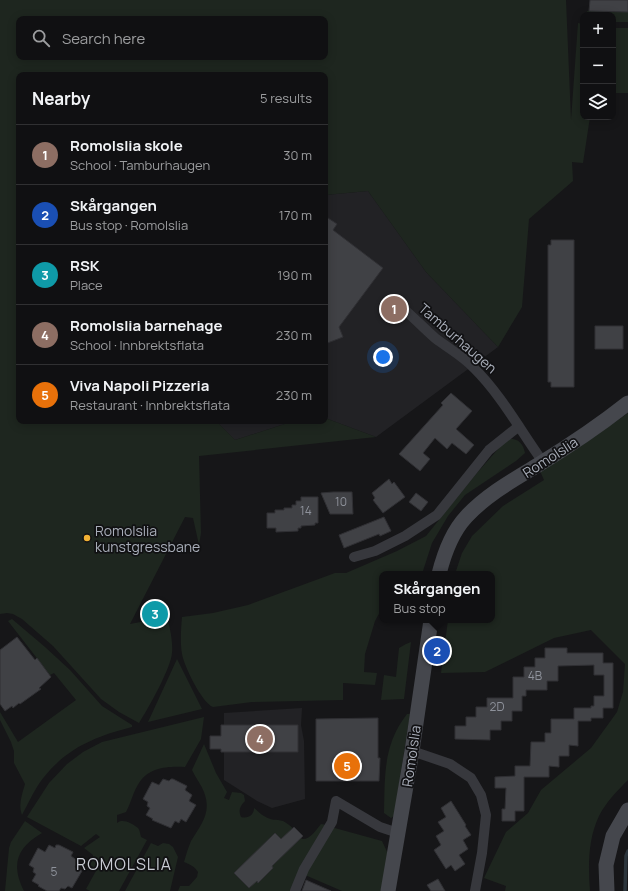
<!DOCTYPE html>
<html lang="en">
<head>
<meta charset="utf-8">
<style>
  :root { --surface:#101012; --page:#19191b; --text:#f1f3f6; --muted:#9c9d9f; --line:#303032; --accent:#8c9099 }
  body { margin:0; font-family:Manrope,sans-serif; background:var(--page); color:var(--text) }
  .controls { position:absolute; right:12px; top:12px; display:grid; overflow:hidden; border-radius:8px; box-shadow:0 2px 10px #0003 }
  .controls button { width:36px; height:36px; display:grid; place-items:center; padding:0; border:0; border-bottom:1px solid var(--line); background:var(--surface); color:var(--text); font:20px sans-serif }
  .you { position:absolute; left:383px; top:357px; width:14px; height:14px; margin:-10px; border:3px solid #fff; border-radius:50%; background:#1a73e8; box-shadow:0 0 0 6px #1a73e833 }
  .badge { display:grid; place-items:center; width:26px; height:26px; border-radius:50%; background:var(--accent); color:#fff; font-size:13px; font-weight:700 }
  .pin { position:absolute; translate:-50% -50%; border:2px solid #fff; box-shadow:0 1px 4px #0006 }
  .popup { position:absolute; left:379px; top:571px; width:116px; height:52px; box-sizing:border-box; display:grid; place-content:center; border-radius:8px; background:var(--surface); filter:drop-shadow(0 1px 3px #0005); font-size:13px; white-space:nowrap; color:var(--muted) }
  .popup b { font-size:15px; color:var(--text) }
  .popup::after { content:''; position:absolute; left:50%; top:100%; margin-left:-8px; border:8px solid transparent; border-top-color:var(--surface) }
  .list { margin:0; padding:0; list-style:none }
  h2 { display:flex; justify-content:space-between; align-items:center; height:52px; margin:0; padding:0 16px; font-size:17px }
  h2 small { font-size:13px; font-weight:400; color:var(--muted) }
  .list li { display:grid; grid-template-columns:26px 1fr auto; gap:12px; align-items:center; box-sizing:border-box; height:60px; padding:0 16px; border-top:1px solid var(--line) }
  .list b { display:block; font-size:15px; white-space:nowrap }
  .list p { margin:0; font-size:13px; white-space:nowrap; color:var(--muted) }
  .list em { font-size:13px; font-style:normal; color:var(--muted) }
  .icon { flex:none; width:22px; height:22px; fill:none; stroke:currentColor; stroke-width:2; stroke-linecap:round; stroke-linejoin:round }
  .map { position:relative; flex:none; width:628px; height:891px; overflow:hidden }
  .search { position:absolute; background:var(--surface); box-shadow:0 2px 10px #0003; left:16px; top:16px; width:312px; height:44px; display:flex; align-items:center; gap:10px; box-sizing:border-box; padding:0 14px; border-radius:8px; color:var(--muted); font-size:15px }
  .panel { position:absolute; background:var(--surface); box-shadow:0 2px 10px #0003; left:16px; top:72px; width:312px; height:352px; border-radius:8px }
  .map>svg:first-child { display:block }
  .built { fill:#222225 }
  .green { fill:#1e261f; fill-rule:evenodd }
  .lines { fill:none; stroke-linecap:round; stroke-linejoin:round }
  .stream { stroke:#2c353c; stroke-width:3.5 }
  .building { fill:#404145; stroke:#303034 }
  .street { stroke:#37383d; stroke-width:10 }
  .secondary { stroke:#45474d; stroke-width:15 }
  .poi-dot { fill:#f2b134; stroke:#111113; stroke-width:1.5 }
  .labels { text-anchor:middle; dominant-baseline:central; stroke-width:3.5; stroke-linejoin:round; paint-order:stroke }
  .number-label { font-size:12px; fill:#8e929b }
  .street-label { font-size:14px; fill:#a8adb8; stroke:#111113 }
  .poi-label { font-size:14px; fill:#a8adb8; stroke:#111113; text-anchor:start }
  .quarter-label { font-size:16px; letter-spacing:1px; fill:#c9ccd4; stroke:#111113 }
</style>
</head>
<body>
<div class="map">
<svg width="628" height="891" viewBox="0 0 628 891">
  <rect width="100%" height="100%" fill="#161618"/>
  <path class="built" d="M368,191L426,272L498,347L376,437L325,418V195Z
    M216,421H294L235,440Z
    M302,708L301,725L304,741L305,799L272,808L257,801L224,780V713Z"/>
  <path class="green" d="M0,0H566L571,120L578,23L583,24V117H590L583,163L572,162L573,181L529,219L522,307L498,347L426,272L368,191L325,195V75H19V421H216L235,440L294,421H325V418L376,437L199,456L201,533L199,545L193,518L185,517L130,624L167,617C170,628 173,641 172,653C171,668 148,709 139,723L119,712L101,699L53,646L22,619L13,614L7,613L0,614ZM19,19H325V57H19Z
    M628,10V22H613V15H588L587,11Z
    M613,28H628V93H613Z
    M628,413V780C618,790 606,802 599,816C588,839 588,866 590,891H505L506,886L484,878L506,832L528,813L541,790L591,748L617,712L623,692L625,664L591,630L554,638L485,672L441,673L448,620H492V574H455L462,553L472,536L503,506L544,480L540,471L578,448Z
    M507,439C518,438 523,443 525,453L516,461L465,495L448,516L432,543L422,574H382V608L375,621L365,654L364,672L377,673L375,685L343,683V700L252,702L213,707C202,703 184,666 182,654C180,642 181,629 182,617L213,613L248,605L335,573H346L397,551L426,536L476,474Z
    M12,619L45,647L70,670L102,706L132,725V727C97,736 68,747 44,777C35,788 29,802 22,815C18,804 22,795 25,784L14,763V751L11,742L0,720V712L18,742L76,700L54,673L50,675L8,621Z
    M411,642L404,699L381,700L384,675L396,677L399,648L406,644Z
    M177,659L202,709L148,722Z
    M407,714H410L394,816L391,818L384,813C385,775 383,745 407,714Z
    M204,717L201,739L185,767C169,766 149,767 139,783C133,792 131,803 126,812L117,815V823C122,818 132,823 138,828C140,830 140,834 141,837L147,840L119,891H90L86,889L97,869L90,865L93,859V855L84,848L100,837L96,834L81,846L27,817L49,783L67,764L83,752L102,742Z
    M204,744L216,773L227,792L224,798L229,800L232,792L241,793L244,795L245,801C240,806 238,810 241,817C248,819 254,815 254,808C257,810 260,814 264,816C271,821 276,819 283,821C288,823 300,834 302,839C310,840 316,830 321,824L327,825L291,891H178L180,886H189L197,877L198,872C194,866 191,865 184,862C186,855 188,848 191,841C201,824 212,813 204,792C201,784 195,777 192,770Z
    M25,821L42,833C16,848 11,865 24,891H5L9,848L11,842Z
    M331,827L382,841L389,856L383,891H342L305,875Z
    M151,843L158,846L163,843L169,844L173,847L178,857L170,891H125Z"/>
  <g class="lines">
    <path class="stream" d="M625,891L626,856L628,851"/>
  </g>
  <path class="building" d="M590,0H628V12L589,11Z
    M325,216L337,224L333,230L383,268L339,327L343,337L325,344Z
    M551,240H574V387H551V382H548V245H551Z
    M595,326H623V349H595Z
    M451,393L472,411L456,429L474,445L466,454L452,443L447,449L435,438L423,453L430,459L420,471L399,454L443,405L441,403Z
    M389,479L392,484L394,482L405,497L383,513L373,500L375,498L372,493Z
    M333,492H352L353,514H330L321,493Z
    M416,493L428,502L421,511L409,502Z
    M301,497H318V523H315V525L301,526V528H298V531L276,532V528H267V513H275V510H284V508H292V505H296V501H301Z
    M384,517L391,531L380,536L379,534L344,548L339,535Z
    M160,605L165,614L150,623L145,614Z
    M17,637L35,660L37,658L51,677L39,688L41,689L20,704L19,703L13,708L12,706L5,711L0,704V650Z
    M545,648H567V653H603V663H613V708H603V718H591V721H578V746L569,745V756H559V767L549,766V777H524V811H515V821H502V809H505L506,788H495V777L515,776V766H530L531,742H545V733H551V719H574V708H591V706H594V696H604V675H594V665L558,666V681H547V690H526V696H522V711H512V721H501V730H490V740L455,739V726H466V717H476V707H487V698H513V677H524V667H535V658H545Z
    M378,718V758H380L379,781H316V719Z
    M221,725H298V752H221V749H210V736H221Z
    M163,779L169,781L171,779H173L187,786L185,790L192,795L189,801L196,805L186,822L181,819L179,823L175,821L171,828L152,820L153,819L146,815L150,808L147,806L148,802L143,799L152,782L159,785Z
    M451,801L466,825L465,826L471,835L463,840L468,849L459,855L465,864L455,871L451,865L446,869L434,850L441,845L436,836L444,831L438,822L446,817L441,808Z
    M294,827L303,836L272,866L273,868L258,883L257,881L249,888L234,873L275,833L281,839Z
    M49,845L55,848L56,845H59L73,852L71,856L78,861L75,867L82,871L72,888L68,886L65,889L61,888L59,891H47L38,886L39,885L32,881L36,874L33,872L34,868L29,865L38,848L45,852Z
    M438,879L445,891H431L427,885Z
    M306,880L331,891H302Z"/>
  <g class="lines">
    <path class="street" d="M406,311C416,320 425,329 435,338C448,348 463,356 474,368C502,396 520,430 543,462
      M354,557L375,551L405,536L437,515L489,450L519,426
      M412,751L450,764L471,778L481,795L486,815L482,853L475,891
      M295,891L304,869L332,822L336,801L380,827L398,833"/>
    <path class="secondary" d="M439,574C444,554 452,532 466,517C486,495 513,480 538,465C569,446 599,426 628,403
      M388,891L412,751L431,620
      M607,891L606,865L613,836L628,810"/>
  </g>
  <circle class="poi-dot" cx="87" cy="538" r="4"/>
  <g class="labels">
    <g class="number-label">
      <text x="341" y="501">10</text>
      <text x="306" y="510">14</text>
      <text x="535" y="675">4B</text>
      <text x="497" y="706">2D</text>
      <text x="54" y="871">5</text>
    </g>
    <g class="street-label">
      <text transform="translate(458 338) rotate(41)">Tamburhaugen</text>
      <text transform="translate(550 457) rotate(-33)">Romolslia</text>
      <text transform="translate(411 756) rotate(-82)">Romolslia</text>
    </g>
    <g class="poi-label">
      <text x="95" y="530">Romolslia<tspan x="95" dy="16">kunstgressbane</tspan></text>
    </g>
    <g class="quarter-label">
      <text x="124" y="864">ROMOLSLIA</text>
    </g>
  </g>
</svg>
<div class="controls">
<button>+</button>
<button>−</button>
<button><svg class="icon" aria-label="layers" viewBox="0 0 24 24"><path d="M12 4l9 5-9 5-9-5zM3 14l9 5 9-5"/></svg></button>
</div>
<div class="you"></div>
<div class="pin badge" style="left:394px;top:309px;background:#8d6e63">1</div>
<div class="pin badge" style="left:437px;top:651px;background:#1a4fb4">2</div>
<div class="popup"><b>Skårgangen</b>Bus stop</div>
<div class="pin badge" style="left:155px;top:614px;background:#0f9aa8">3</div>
<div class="pin badge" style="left:260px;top:739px;background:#8d6e63">4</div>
<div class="pin badge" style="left:347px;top:766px;background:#e8710a">5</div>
<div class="search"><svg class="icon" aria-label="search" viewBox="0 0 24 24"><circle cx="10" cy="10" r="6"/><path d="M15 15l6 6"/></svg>Search here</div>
<section class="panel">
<h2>Nearby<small>5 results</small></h2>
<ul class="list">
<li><span class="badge" style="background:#8d6e63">1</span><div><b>Romolslia skole</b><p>School · Tamburhaugen</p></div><em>30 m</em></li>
<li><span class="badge" style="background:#1a4fb4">2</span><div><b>Skårgangen</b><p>Bus stop · Romolslia</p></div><em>170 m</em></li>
<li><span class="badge" style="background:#0f9aa8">3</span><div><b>RSK</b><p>Place</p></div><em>190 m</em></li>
<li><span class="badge" style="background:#8d6e63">4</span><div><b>Romolslia barnehage</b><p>School · Innbrektsflata</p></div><em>230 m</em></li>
<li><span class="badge" style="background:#e8710a">5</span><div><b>Viva Napoli Pizzeria</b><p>Restaurant · Innbrektsflata</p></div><em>230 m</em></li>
</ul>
</section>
</div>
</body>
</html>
